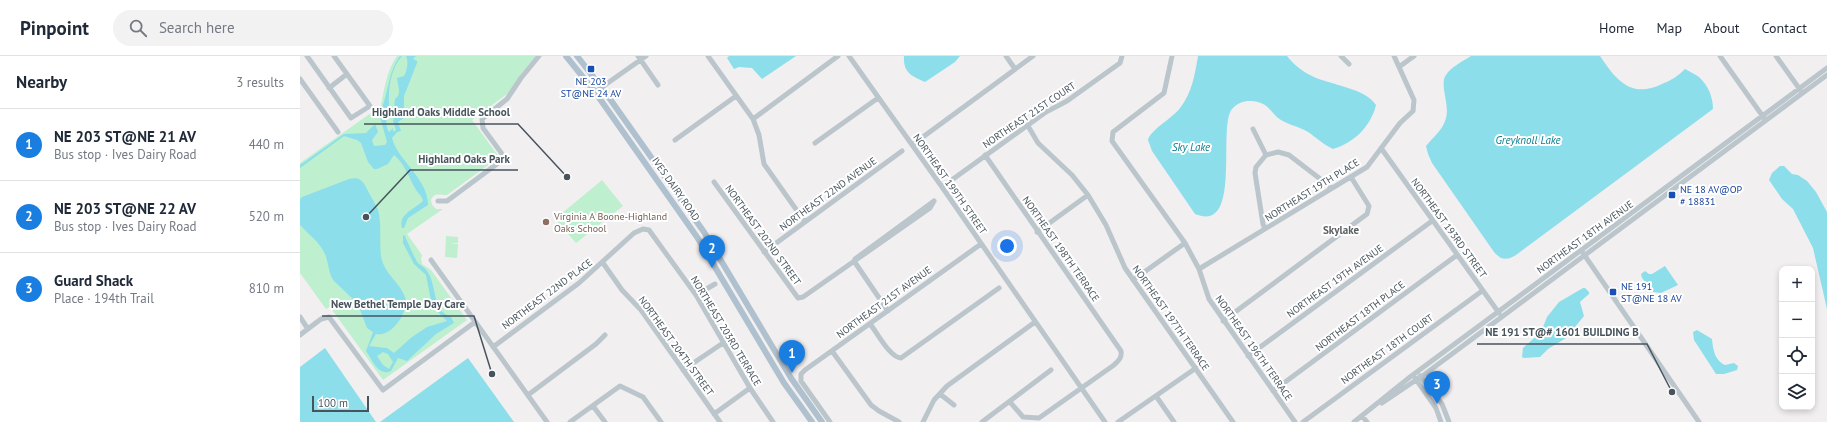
<!DOCTYPE html>
<html lang="en">
<head>
<meta charset="utf-8">
<style>
  :root { --surface:#fff; --page:#f2f2f3; --text:#1f2937; --muted:#747a83; --line:#e0e1e3; --accent:#1a7ee1 }
  body { margin:0; font-family:"PT Sans",sans-serif; background:var(--page); color:var(--text) }
  .controls { position:absolute; right:12px; bottom:12px; display:grid; overflow:hidden; border-radius:8px; box-shadow:0 2px 6px #0003 }
  .controls button { width:36px; height:36px; display:grid; place-items:center; padding:0; border:0; border-bottom:1px solid var(--line); background:var(--surface); color:var(--text); font:20px sans-serif }
  .scale { position:absolute; left:12px; bottom:10px; width:57px; box-sizing:border-box; padding-left:4px; border:2px solid #47545d; border-top:0; font-size:11px; line-height:14px; white-space:nowrap; color:#47545d; -webkit-text-stroke:3px #fff; paint-order:stroke }
  .you { position:absolute; left:707px; top:190px; width:14px; height:14px; margin:-10px; border:3px solid #fff; border-radius:50%; background:#1a73e8; box-shadow:0 0 0 6px #1a73e833 }
  .badge { display:grid; place-items:center; width:26px; height:26px; border-radius:50%; background:var(--accent); color:#fff; font-size:13px; font-weight:700 }
  .pin { position:absolute; translate:-50% -33px; filter:drop-shadow(0 1px 2px #0008) }
  .pin::after { content:''; position:absolute; top:21px; width:14px; height:12px; background:inherit; clip-path:polygon(0 0,100% 0,50% 100%) }
  .list { margin:0; padding:0; list-style:none }
  h2 { display:flex; justify-content:space-between; align-items:center; height:52px; margin:0; padding:0 16px; font-size:17px }
  h2 small { font-size:13px; font-weight:400; color:var(--muted) }
  .list li { display:grid; grid-template-columns:26px 1fr auto; gap:12px; align-items:center; box-sizing:border-box; height:72px; padding:0 16px; border-top:1px solid var(--line) }
  .list b { display:block; font-size:15px; white-space:nowrap }
  .list p { margin:0; font-size:13px; white-space:nowrap; color:var(--muted) }
  .list em { font-size:13px; font-style:normal; color:var(--muted) }
  .icon { flex:none; width:22px; height:22px; fill:none; stroke:currentColor; stroke-width:2; stroke-linecap:round; stroke-linejoin:round }
  .map { position:relative; flex:none; width:1527px; height:366px; overflow:hidden }
  header { display:flex; align-items:center; gap:24px; box-sizing:border-box; height:56px; padding:0 20px; background:var(--surface); border-bottom:1px solid var(--line) }
  header strong { font-size:19px }
  nav { display:flex; gap:22px; margin-inline-start:auto; font-size:14px }
  .search { width:280px; height:36px; background:var(--page); display:flex; align-items:center; gap:10px; box-sizing:border-box; padding:0 14px; border-radius:22px; color:var(--muted); font-size:15px }
  main { display:flex }
  aside { flex:1; background:var(--surface) }
  .map>svg:first-child { display:block }
  .green { fill:#beefce }
  .water { fill:#8cdeeb; fill-rule:evenodd }
  .lines { fill:none; stroke-linecap:round; stroke-linejoin:round }
  .minor { stroke:#bbc5cc; stroke-width:5 }
  .major { stroke:#afc1ce; stroke-width:6 }
  .transit-dot { fill:#1a4fb4; stroke:#fff; stroke-width:1.5 }
  .education-dot { fill:#8d6e63; stroke:#fff; stroke-width:1.5 }
  .labels { text-anchor:middle; dominant-baseline:central; stroke-width:4; stroke-linejoin:round; paint-order:stroke }
  .transit-label { font-size:10px; fill:#164399; stroke:#fff; text-anchor:start }
  .street-label { font-size:10px; fill:#47545d; stroke:#fff }
  .education-label { font-size:10px; fill:#785e54; stroke:#fff; text-anchor:start }
  .water-label { font-size:11px; font-style:italic; fill:#0e8093; stroke:#fff }
  .neighbourhood-label { font-size:11px; font-weight:bold; fill:#5c6064; stroke:#fff }
  .leader { fill:none; stroke:#47545d; stroke-width:1.5 }
  .callout-dot { fill:#47545d; stroke:#fff; stroke-width:1.5 }
  .callout-label { font-size:11px; text-anchor:middle; font-weight:bold; fill:#47545d; stroke:#fff; stroke-width:4; stroke-linejoin:round; paint-order:stroke }
</style>
</head>
<body>
<header>
<strong>Pinpoint</strong>
<div class="search"><svg class="icon" aria-label="search" viewBox="0 0 24 24"><circle cx="10" cy="10" r="6"/><path d="M15 15l6 6"/></svg>Search here</div>
<nav><a>Home</a><a>Map</a><a>About</a><a>Contact</a></nav>
</header>
<main>
<aside>
<h2>Nearby<small>3 results</small></h2>
<ul class="list">
<li><span class="badge">1</span><div><b>NE 203 ST@NE 21 AV</b><p>Bus stop · Ives Dairy Road</p></div><em>440 m</em></li>
<li><span class="badge">2</span><div><b>NE 203 ST@NE 22 AV</b><p>Bus stop · Ives Dairy Road</p></div><em>520 m</em></li>
<li><span class="badge">3</span><div><b>Guard Shack</b><p>Place · 194th Trail</p></div><em>810 m</em></li>
</ul>
</aside>
<div class="map">
<svg width="1527" height="366" viewBox="0 0 1527 366">
  <rect width="100%" height="100%" fill="#f2eff0"/>
  <path class="green" d="M97,0H236L221,18L211,35L172,64L199,101L147,139C140,139 134,136 131,144L132,149L136,153H143L107,178L122,199L121,203L122,208L131,214L167,264L83,324L30,251L26,253L0,217V107L81,50C84,33 87,14 97,0Z
    M302,124L323,150L276,187L255,163Z
    M146,180L158,181V187H150L158,188L157,202L145,201Z"/>
  <path class="water" d="M100,0H102C91,12 88,33 89,48C89,58 83,65 89,76L93,72V76L96,74L93,65L96,57L94,52L95,43C102,38 98,31 97,22L104,20C107,15 109,6 106,0H116L113,3L117,5V7L104,40V62L98,66L101,75L97,76L92,82C98,105 128,122 128,149L108,162L104,172H102C98,158 115,153 123,145C122,139 117,137 115,132C108,120 105,108 94,99L88,108L77,113H74L68,106L61,87L57,84L44,80L0,112V109L44,78L66,77L75,68L78,76L72,84L74,90L85,89L87,86L80,61L81,54C89,36 88,16 100,0Z
    M429,0H496L462,23L452,12L439,11L434,13L427,2Z
    M604,0H660L655,6L625,26C612,20 603,17 604,0Z
    M898,0H987C994,9 1003,16 1014,21C1031,29 1065,32 1076,49C1071,70 1054,87 1033,93C1024,89 1017,82 1008,76C1000,71 989,69 981,64C974,60 971,53 965,49C955,43 940,43 932,53C917,71 943,178 895,158L852,95L848,84C850,74 873,62 880,52C892,37 895,18 898,0Z
    M1171,0H1300C1316,24 1331,43 1362,28C1372,24 1378,20 1385,13C1390,16 1395,18 1399,21C1408,29 1413,41 1413,53L1216,199C1206,205 1201,204 1194,196L1132,107L1128,98L1126,90C1134,80 1143,74 1146,62C1150,49 1139,27 1146,19C1151,11 1163,5 1171,0Z
    M1480,110H1484L1492,118L1498,119L1507,125L1516,136L1527,156V253L1513,192L1493,153L1482,143L1469,124L1472,117Z
    M56,122C63,124 65,129 68,135C71,141 75,147 78,154C82,168 79,185 81,200C84,218 99,225 105,241C110,254 92,282 76,278L69,290L87,292L94,297L112,281L127,271L147,265L132,250L126,219L114,208L103,187V179L105,180C106,183 116,205 118,207C121,210 125,211 127,215C138,231 131,254 151,261L154,267L136,278L107,305L98,302L91,315C78,321 72,303 66,295L73,276L67,272L59,251L56,246L34,225C28,217 29,207 25,198C19,185 9,179 0,169V143L2,141L49,123ZM83,296L88,298L93,306L89,313L83,309L77,300Z
    M1365,210L1378,229L1361,237L1353,236L1342,222L1341,218L1345,215L1349,218H1352Z
    M1283,232H1285L1289,236V238L1280,246L1284,260L1266,282L1248,293L1240,301L1224,302L1222,301L1223,292L1241,276L1247,261L1259,246Z
    M1397,274L1412,283C1413,292 1414,304 1425,309L1434,307L1438,310L1437,314L1424,318H1416L1394,284L1393,276Z
    M25,292L76,366H0V311Z
    M168,302L214,366H80Z"/>
  <g class="lines">
    <path class="minor" d="M7,0L51,62L70,50L34,0
      M338,0L358,29
      M408,0L453,63L459,79L464,108L505,166
      M549,0L642,131L805,366
      M706,0L715,13
      M872,0L864,37L813,76L812,85L885,187L899,213L909,243L995,366
      M1041,0L1049,8
      M1420,0L1464,62
      M1476,0L1501,35
      M1099,11L1114,0
      M0,23L38,76
      M29,32L47,18
      M295,36L346,0
      M453,63L538,0
      M728,70L738,87L772,119L788,139L806,169L825,212L933,366
      M953,73L966,99
      M375,84L436,40
      M515,87L578,42
      M612,89L733,0
      M1081,92L1199,257
      M685,99L821,295C822,302 819,304 814,309L739,362L723,361L710,346
      M966,99L978,96L989,99L1032,132
      M414,126L498,242L503,241L630,152L634,145
      M642,131L746,56L767,45L820,7L822,0
      M138,145H147L205,102L183,72L182,63L207,43L221,22L239,0
      M965,173L963,168L955,117L956,111L966,99
      M737,176L788,139
      M464,196L602,95
      M1283,197L1399,366
      M555,203L634,145
      M131,204L247,366
      M554,205L588,255
      M303,207L322,234L341,254L420,366
      M899,213L1067,111L1100,67L1113,55L1114,44L1094,0
      M833,224L885,187
      M396,239L415,228
      M0,261L8,273
      M923,265L1067,158L1069,150L1051,121
      M570,268C577,276 590,302 601,302L699,232
      M0,279L21,263L29,261L83,334L175,266
      M193,291L279,227L334,177L343,173L349,174L396,239L450,332L473,366
      M532,295L571,349L579,355L599,366
      M948,300L1132,165
      M383,314L423,287
      M1120,320L1142,348L1149,366
      M1115,322L1136,352L1141,366
      M973,335L1157,199
      M640,338L654,349
      M228,339L296,288L305,279
      M856,340L874,366
      M1082,347L1125,318L1527,19
      M293,350L305,366
      M414,358L450,332
      M1063,361L1067,366
      M270,366L320,330L343,341L361,366
      M530,366L501,325V318L505,314L681,188
      M623,366L634,344L647,330L735,266
      M682,366L751,314
      M818,366L896,312
      M1003,366L1182,235
      M1054,366L1110,321L1527,12"/>
    <path class="major" d="M266,0L295,36L397,181L484,327L512,366
      M277,0L305,36L404,176L491,322L522,366"/>
  </g>
  <g class="transit-dot">
    <rect x="287" y="9" width="8" height="8" rx="2"/>
    <rect x="1368" y="135" width="8" height="8" rx="2"/>
    <rect x="1309" y="232" width="8" height="8" rx="2"/>
  </g>
  <circle class="education-dot" cx="246" cy="166" r="4"/>
  <g class="labels">
    <g class="transit-label">
      <text x="291" y="25" text-anchor="middle">NE 203<tspan x="291" dy="12">ST@NE 24 AV</tspan></text>
      <text x="1380" y="133">NE 18 AV@OP<tspan x="1380" dy="12"># 18831</tspan></text>
      <text x="1321" y="230">NE 191<tspan x="1321" dy="12">ST@NE 18 AV</tspan></text>
    </g>
    <g class="street-label">
      <text transform="translate(729 59) rotate(-34)">NORTHEAST 21ST COURT</text>
      <text transform="translate(650 128) rotate(55)">NORTHEAST 199TH STREET</text>
      <text transform="translate(376 133) rotate(55)">IVES DAIRY ROAD</text>
      <text transform="translate(1012 134) rotate(-32)">NORTHEAST 19TH PLACE</text>
      <text transform="translate(528 138) rotate(-36)">NORTHEAST 22ND AVENUE</text>
      <text transform="translate(1149 172) rotate(54)">NORTHEAST 193RD STREET</text>
      <text transform="translate(463 179) rotate(54)">NORTHEAST 202ND STREET</text>
      <text transform="translate(1285 181) rotate(-36)">NORTHEAST 18TH AVENUE</text>
      <text transform="translate(761 193) rotate(55)">NORTHEAST 198TH TERRACE</text>
      <text transform="translate(1035 225) rotate(-36)">NORTHEAST 19TH AVENUE</text>
      <text transform="translate(247 238) rotate(-37)">NORTHEAST 22ND PLACE</text>
      <text transform="translate(584 246) rotate(-36)">NORTHEAST 21ST AVENUE</text>
      <text transform="translate(1060 260) rotate(-37)">NORTHEAST 18TH PLACE</text>
      <text transform="translate(871 262) rotate(55)">NORTHEAST 197TH TERRACE</text>
      <text transform="translate(426 275) rotate(59)">NORTHEAST 203RD TERRACE</text>
      <text transform="translate(376 290) rotate(54)">NORTHEAST 204TH STREET</text>
      <text transform="translate(954 292) rotate(55)">NORTHEAST 196TH TERRACE</text>
      <text transform="translate(1087 293) rotate(-36)">NORTHEAST 18TH COURT</text>
    </g>
    <g class="education-label">
      <text x="254" y="160">Virginia A Boone-Highland<tspan x="254" dy="12">Oaks School</tspan></text>
    </g>
    <g class="water-label">
      <text x="1228" y="84">Greyknoll Lake</text>
      <text x="891" y="91">Sky Lake</text>
    </g>
    <g class="neighbourhood-label">
      <text x="1041" y="174">Skylake</text>
    </g>
  </g>
  <path class="leader" d="M267 121L218 68H64M66 161L110 114H218M192 318L174 260H22M1372 336L1347 288H1177"/>
  <g class="callout-dot">
    <circle cx="267" cy="121" r="4"/>
    <circle cx="66" cy="161" r="4"/>
    <circle cx="192" cy="318" r="4"/>
    <circle cx="1372" cy="336" r="4"/>
  </g>
  <g class="callout-label">
    <text x="141" y="60">Highland Oaks Middle School</text>
    <text x="164" y="107">Highland Oaks Park</text>
    <text x="98" y="252">New Bethel Temple Day Care</text>
    <text x="1262" y="280">NE 191 ST@# 1601 BUILDING B</text>
  </g>
</svg>
<div class="controls">
<button>+</button>
<button>−</button>
<button><svg class="icon" aria-label="locate" viewBox="0 0 24 24"><circle cx="12" cy="12" r="6"/><path d="M12 2v4M12 18v4M2 12h4M18 12h4"/></svg></button>
<button><svg class="icon" aria-label="layers" viewBox="0 0 24 24"><path d="M12 4l9 5-9 5-9-5zM3 14l9 5 9-5"/></svg></button>
</div>
<div class="scale">100 m</div>
<div class="you"></div>
<div class="pin badge" style="left:492px;top:317px">1</div>
<div class="pin badge" style="left:412px;top:212px">2</div>
<div class="pin badge" style="left:1137px;top:348px">3</div>
</div>
</main>
</body>
</html>
